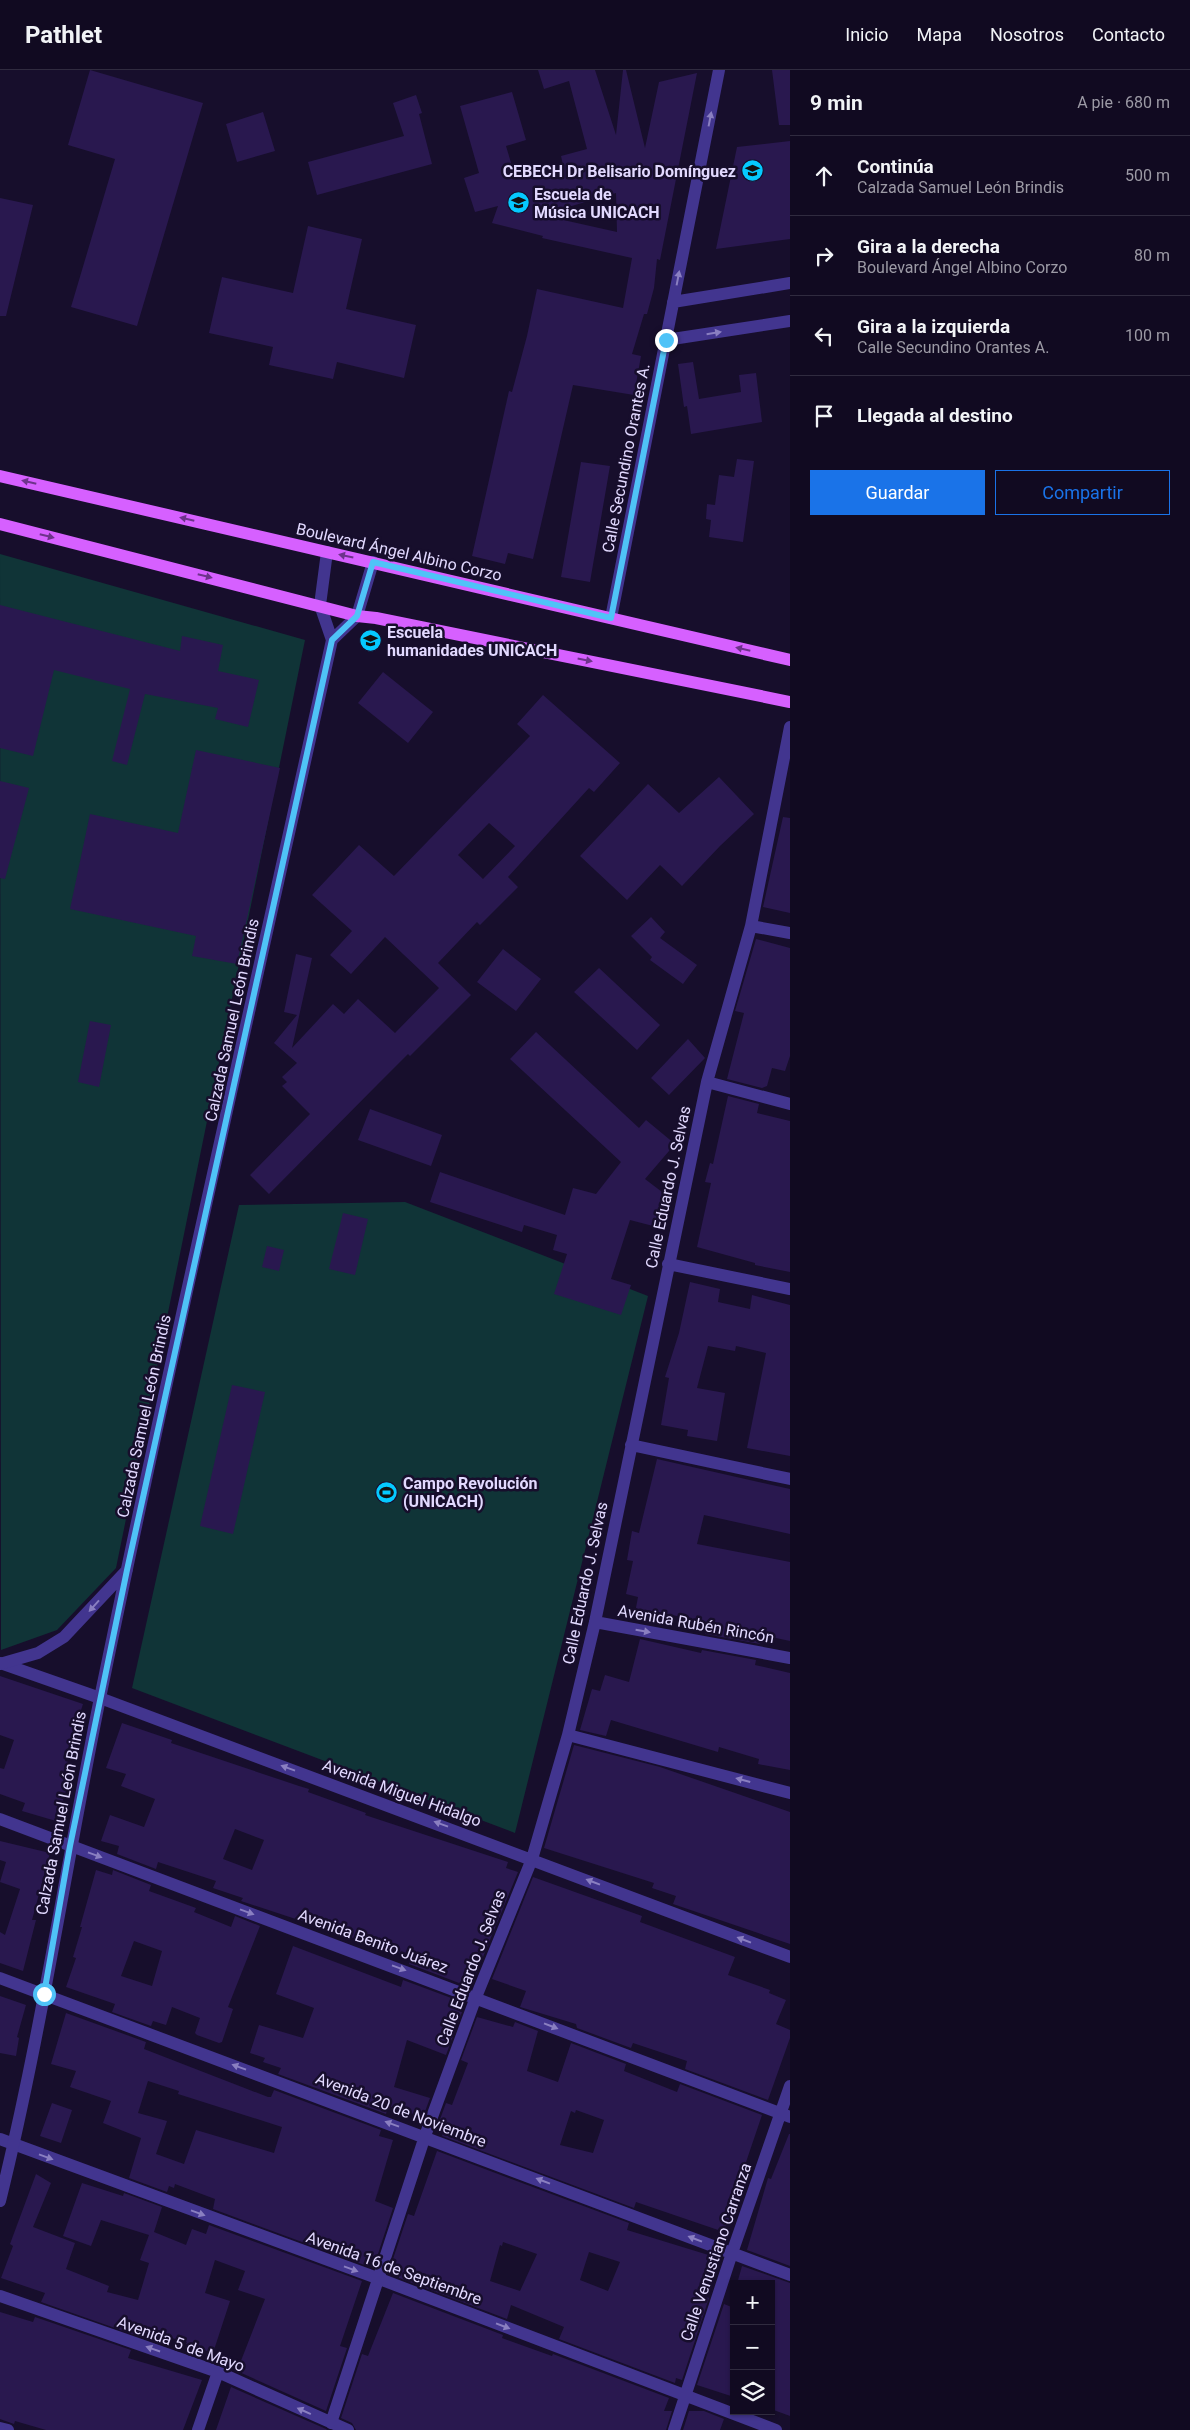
<!DOCTYPE html>
<html lang="es">
<head>
<meta charset="utf-8">
<style>
  :root { --surface:#110a21; --page:#1a132a; --text:#f1f3f6; --muted:#9c9aa5; --line:#302b3f; --accent:#1a73e8 }
  body { margin:0; font-family:Roboto,sans-serif; background:var(--page); color:var(--text) }
  .controls { position:absolute; right:15px; bottom:15px; display:grid; overflow:hidden; border-radius:0px; box-shadow:0 1px 4px #0004 }
  .controls button { width:45px; height:45px; display:grid; place-items:center; padding:0; border:0; border-bottom:1px solid var(--line); background:var(--surface); color:var(--text); font:25px sans-serif }
  .stop { position:absolute; width:15px; height:15px; margin:-11px; border:4px solid #4fc3f7; border-radius:50%; background:#fff }
  .stop.end { background:#4fc3f7; border-color:#fff; box-shadow:0 1px 5px #0008 }
  .list { margin:0; padding:0; list-style:none }
  h2 { display:flex; justify-content:space-between; align-items:center; height:65px; margin:0; padding:0 20px; font-size:21px }
  h2 small { font-size:16px; font-weight:400; color:var(--muted) }
  .list li { display:grid; grid-template-columns:32px 1fr auto; gap:15px; align-items:center; box-sizing:border-box; height:80px; padding:0 20px; border-top:1px solid var(--line) }
  .list b { display:block; font-size:19px; white-space:nowrap }
  .list p { margin:0; font-size:16px; white-space:nowrap; color:var(--muted) }
  .list em { font-size:16px; font-style:normal; color:var(--muted) }
  .actions { display:flex; gap:10px; padding:15px 20px }
  .actions a { flex:1; padding:11px 0; border:1px solid var(--accent); border-radius:0px; text-align:center; font-size:18px; color:var(--accent) }
  .actions .main { background:var(--accent); color:#fff }
  .icon { flex:none; width:28px; height:28px; fill:none; stroke:currentColor; stroke-width:2; stroke-linecap:round; stroke-linejoin:round }
  .map { position:relative; flex:none; width:790px; height:2360px; overflow:hidden }
  header { display:flex; align-items:center; gap:30px; box-sizing:border-box; height:70px; padding:0 25px; background:var(--surface); border-bottom:1px solid var(--line) }
  header strong { font-size:24px }
  nav { display:flex; gap:28px; margin-inline-start:auto; font-size:18px }
  main { display:flex }
  aside { flex:1; background:var(--surface) }
  .map>svg:first-child { display:block }
  .green { fill:#103437 }
  .building { fill:#29184f; fill-rule:evenodd }
  .lines { fill:none; stroke-linecap:round; stroke-linejoin:round }
  .minor { stroke:#42358f; stroke-width:12 }
  .tertiary { stroke:#42358f; stroke-width:12 }
  .primary { stroke:#d660ff; stroke-width:12 }
  .oneway { fill:#8a7fc1 }
  .oneway2 { fill:#6d338b }
  .route { stroke:#4fc3f7; stroke-width:6 }
  .labels { text-anchor:middle; dominant-baseline:central; stroke-width:5; stroke-linejoin:round; paint-order:stroke }
  .poi-label { font-size:16px; font-weight:bold; fill:#e2d9ff; stroke:#170e2c; text-anchor:start }
  .street-label { font-size:16px; fill:#e2d9ff; stroke:#170e2c }
</style>
</head>
<body>
<header>
<strong>Pathlet</strong>
<nav><a>Inicio</a><a>Mapa</a><a>Nosotros</a><a>Contacto</a></nav>
</header>
<main>
<div class="map">
<svg width="790" height="2360" viewBox="0 0 790 2360">
  <rect width="100%" height="100%" fill="#170e2c"/>
  <path class="green" d="M0,484L305,570L116,1498L57,1560L1,1580Z
    M405,1132L648,1226L515,1763L132,1618L239,1135Z"/>
  <path class="building" d="M90,0L203,33L137,256L71,237L115,89L68,75Z
    M538,0H595L616,65L623,0H626L645,78L659,12L697,3L660,190L657,189L654,218L647,244H644L632,284L641,286L634,325L573,315L533,489L508,483L505,494L472,486L509,321L512,322L527,266L537,219L623,238L632,188L542,168L543,166L492,153L498,136L475,142L464,108L479,103L460,36L512,22L526,70L506,76L515,106L563,95L561,86L587,79L569,11L544,19ZM616,123L617,162L541,145Z
    M772,0H790V55H779Z
    M416,25L422,43L419,44L432,94L317,125L308,92L404,66L393,33Z
    M263,42L275,81L237,92L226,54Z
    M790,71V169L716,179L737,77Z
    M0,128L33,135L6,246H0Z
    M308,156L362,169L346,239L416,255L404,308L337,292L333,309L269,295L273,277L209,263L222,207L293,223Z
    M693,292L699,329L741,322L739,305L756,303L762,352L691,364L687,336L684,337L678,294Z
    M737,389L754,391L743,472L709,467L711,450L706,449L707,434L715,435L719,405L734,407Z
    M581,392L610,396L590,512L561,507Z
    M0,535L180,581L182,566L223,575L218,601L259,610L248,657L215,649L218,638L145,624L127,695L112,691L130,619L54,600L33,686L0,678Z
    M383,602L433,642L408,673L358,633Z
    M543,625L620,693L594,722L589,718L508,807L518,817L480,855L477,852L438,893L471,925L410,986L408,984L380,1012L269,1124L250,1105L310,1044L282,1016L287,1012L282,1007L297,993L274,973L297,945L284,942L296,884L312,888L292,978L333,934L344,944L358,929L395,963L439,918L385,867L351,904L330,885L352,861L312,825L359,775L394,806L530,666L517,654ZM489,753L515,776L483,809L458,785Z
    M196,680L280,698L237,894L192,886L196,866L70,839L90,744L178,763Z
    M719,707L754,744L720,776L682,816L660,795L627,830L580,786L648,714L679,743Z
    M0,711L29,718L5,809L0,808Z
    M783,747L790,748V843L763,837Z
    M651,847L665,862L660,868L697,895L683,914L650,890L652,887L631,866Z
    M756,869L790,878V986L785,1001L772,998L767,1016L762,1018L727,1009L744,943L735,941Z
    M503,879L541,909L516,941L477,912Z
    M599,898L660,955L637,980L574,922Z
    M90,951L111,955L99,1017L78,1012Z
    M536,962L639,1058L646,1050L675,1074L645,1109L666,1125L657,1157L630,1150L611,1209L631,1215L621,1245L554,1224L567,1184L553,1180L557,1165L524,1155L522,1162L430,1132L440,1102L565,1145L573,1118L596,1124L621,1092L510,989Z
    M688,969L705,988L669,1025L651,1008Z
    M728,1026L759,1034L757,1043L790,1051V1202L755,1195V1193L697,1177L711,1113L705,1112L710,1093L713,1094Z
    M370,1039L442,1065L431,1096L358,1070Z
    M343,1143L368,1149L355,1205L329,1199Z
    M267,1176L284,1180L279,1201L262,1197Z
    M690,1212L720,1219L718,1232L750,1239L752,1225L790,1235V1386L747,1378L766,1283L736,1276L735,1281L708,1276L697,1318L725,1323L717,1371L687,1366L688,1360L661,1355L669,1308L665,1307L679,1263Z
    M232,1315L265,1322L233,1464L200,1456Z
    M657,1389L790,1419V1464L704,1445L697,1474L790,1492V1571L762,1565L760,1574L705,1564L707,1552L652,1541L651,1546L635,1543L638,1527L626,1524L633,1491L627,1490L632,1461L639,1463Z
    M640,1569L701,1583L702,1580L756,1590L755,1595L790,1603V1700L758,1694L759,1689L719,1677L718,1682L611,1650L606,1666L580,1660L592,1619L600,1621L605,1605L629,1612Z
    M0,1606L83,1634L65,1691L75,1694L56,1751L22,1741L25,1733L0,1724V1698L4,1699L14,1670L0,1665Z
    M122,1653L172,1670L171,1673L299,1716L309,1719L308,1722L366,1743L365,1745L508,1792L506,1798L518,1802L476,1904L472,1902L467,1916L409,1894L411,1887L241,1831L243,1828L213,1818L216,1811L158,1792L156,1799L117,1784L119,1776L101,1771L110,1745L144,1757L155,1729L121,1716L126,1704L106,1698ZM235,1759L264,1770L252,1800L223,1789Z
    M574,1675L660,1697L790,1742V1874L673,1834L676,1826L652,1818L654,1813L544,1778Z
    M0,1771L50,1783L32,1850H36L23,1901L0,1893V1862L5,1865L20,1819L0,1812L6,1792L0,1790Z
    M96,1800L112,1805L113,1800L151,1815L149,1821L196,1838L194,1842L231,1857L235,1846L260,1856L228,1937L233,1939L222,1972L219,1973L197,1965L195,1963L200,1948L172,1937L166,1955L153,1951L151,1956L112,1942L115,1934L66,1917L76,1888L73,1887L82,1857H80ZM134,1871L162,1881L152,1916L121,1906Z
    M533,1807L642,1846L640,1852L735,1887L728,1905L770,1920L769,1923L786,1930L776,1954L790,1960V1968L768,2030L685,1999L687,1991L633,1973L631,1978L577,1958L576,1954L520,1937L526,1921L492,1909Z
    M293,1876L401,1917L403,1910L462,1932L459,1941L462,1942L446,1985L407,1970L394,2017L430,2028L423,2047L388,2036L386,2044L278,2004L281,1998L263,1992L265,1988L250,1983L259,1955L303,1968L314,1938L276,1924Z
    M0,1926L26,1935L17,1967L19,1968L16,1986L0,1983Z
    M66,1943L146,1972L144,1979L242,2017L268,2027H271L274,2020L381,2060L379,2066L393,2070L375,2131L393,2138L375,2193L368,2191L367,2196L213,2139L215,2129L175,2114L174,2118L169,2116L167,2122L129,2108L141,2068L103,2053L111,2031L70,2017L76,2001L51,1994ZM148,2011L179,2021L178,2024L282,2057L274,2083L196,2060L184,2094L156,2084L167,2051L138,2043Z
    M477,1947L513,1957L515,1952L538,1961L527,2001L558,2012L571,1973L626,1994L624,2001L677,2022L680,2014L762,2045L744,2098L748,2100L724,2162L636,2132L634,2138L442,2066L444,2061L440,2060L443,2053L439,2052L446,2033L452,2035L468,1993L461,1990ZM576,2040L604,2050L593,2083L560,2075L571,2041L575,2043Z
    M52,2033L72,2040L61,2073L40,2066Z
    M789,2064H790V2196L747,2180L768,2108L771,2109Z
    M437,2081L629,2153L627,2160L715,2187L700,2225L709,2228L682,2310L676,2308L675,2313L559,2269L564,2257L511,2235L507,2249L399,2208V2205L395,2204L397,2200L390,2198L408,2144L414,2146ZM503,2172L537,2184L520,2221L490,2211L500,2175L502,2176ZM589,2182L620,2192L608,2221L580,2210Z
    M36,2104L51,2113L33,2157L75,2173L66,2199L109,2216L107,2222L138,2230L149,2193L140,2190L149,2165L101,2150L91,2176L63,2166L82,2113L123,2126L124,2123L162,2137L154,2162L186,2175L192,2159L206,2164L209,2155L362,2211L340,2276L347,2278L326,2341L237,2301L265,2229L238,2220L245,2201L215,2190L205,2223L230,2231L213,2283L186,2274L187,2272L142,2260L137,2259L135,2265L41,2232L45,2223L1,2208L13,2176L10,2174Z
    M742,2196L790,2213V2346L771,2339V2214H737Z
    M393,2223L503,2265L502,2268L552,2286L553,2284L669,2328L664,2341H672L666,2360H356L352,2353L341,2348L362,2284L368,2286Z
    M724,2234L734,2238V2327L697,2315Z
    M0,2242L33,2252L35,2247L131,2280L128,2288L202,2310L183,2360H46L15,2351L14,2354L0,2349Z
    M231,2317L326,2359L327,2360H216Z
    M689,2341H704L724,2349L720,2360H683Z"/>
  <g class="lines">
    <path class="minor" d="M673,232L790,213
      M666,270L790,251
      M611,548L719,0
      M751,856L790,863
      M707,1012L790,1034
      M668,1194L790,1219
      M631,1375L790,1409
      M595,1552L790,1588
      M0,1593L100,1628L790,1887
      M568,1665L790,1723
      M0,1749L790,2047
      M0,1908L790,2205
      M0,2069L377,2208L776,2360
      M0,2226L218,2302L348,2360
      M331,2353L425,2066L476,1927L532,1789L568,1665L595,1552L707,1012L751,856L790,657
      M0,2358L8,2360
      M198,2360L218,2302
      M674,2360L732,2183L790,2016"/>
    <path class="tertiary" d="M332,570L357,546L373,492
      M0,1594L38,1583L64,1567L127,1500
      M0,2131C41,1965 66,1795 100,1628C173,1274 254,923 332,570L320,535L327,482"/>
    <path class="primary" d="M0,406L790,590
      M0,454L357,546L376,548L790,632"/>
  </g>
  <defs><path id="oneway-solid" d="M-6-.8H1V-3.2L6.5 0L1 3.2V.8H-6Z" transform="scale(1.25)"/></defs>
  <g class="oneway">
    <use href="#oneway-solid" transform="translate(710 49) rotate(-79)"/>
    <use href="#oneway-solid" transform="translate(678 208) rotate(-79)"/>
    <use href="#oneway-solid" transform="translate(714 263) rotate(-9)"/>
    <use href="#oneway-solid" transform="translate(94 1536) rotate(132)"/>
    <use href="#oneway-solid" transform="translate(643 1561) rotate(10)"/>
    <use href="#oneway-solid" transform="translate(288 1698) rotate(-160)"/>
    <use href="#oneway-solid" transform="translate(743 1710) rotate(-165)"/>
    <use href="#oneway-solid" transform="translate(441 1754) rotate(-160)"/>
    <use href="#oneway-solid" transform="translate(95 1785) rotate(20)"/>
    <use href="#oneway-solid" transform="translate(593 1812) rotate(-159)"/>
    <use href="#oneway-solid" transform="translate(247 1842) rotate(20)"/>
    <use href="#oneway-solid" transform="translate(744 1870) rotate(-159)"/>
    <use href="#oneway-solid" transform="translate(399 1898) rotate(20)"/>
    <use href="#oneway-solid" transform="translate(551 1956) rotate(21)"/>
    <use href="#oneway-solid" transform="translate(239 1997) rotate(-160)"/>
    <use href="#oneway-solid" transform="translate(392 2054) rotate(-160)"/>
    <use href="#oneway-solid" transform="translate(46 2087) rotate(20)"/>
    <use href="#oneway-solid" transform="translate(543 2111) rotate(-159)"/>
    <use href="#oneway-solid" transform="translate(198 2143) rotate(20)"/>
    <use href="#oneway-solid" transform="translate(695 2169) rotate(-159)"/>
    <use href="#oneway-solid" transform="translate(351 2199) rotate(20)"/>
    <use href="#oneway-solid" transform="translate(503 2256) rotate(21)"/>
    <use href="#oneway-solid" transform="translate(153 2279) rotate(-161)"/>
    <use href="#oneway-solid" transform="translate(304 2341) rotate(-156)"/>
  </g>
  <g class="oneway2">
    <use href="#oneway-solid" transform="translate(29 412) rotate(-167)"/>
    <use href="#oneway-solid" transform="translate(187 449) rotate(-167)"/>
    <use href="#oneway-solid" transform="translate(47 466) rotate(14)"/>
    <use href="#oneway-solid" transform="translate(346 486) rotate(-168)"/>
    <use href="#oneway-solid" transform="translate(205 506) rotate(14)"/>
    <use href="#oneway-solid" transform="translate(743 579) rotate(-167)"/>
    <use href="#oneway-solid" transform="translate(585 590) rotate(11)"/>
  </g>
  <g class="lines">
    <path class="route" d="M44,1924L70,1776L127,1500L332,570L357,546L373,492L611,548L666,270"/>
  </g>
  <defs>
    <symbol id="university-disc" viewBox="-11 -11 22 22"><circle r="9.5" fill="#05c9ff" stroke="#170e2c"/><path d="M0-5L7-2L0 1L-7-2ZM-4 1L0 2.5L4 1V4Q0 6-4 4Z" fill="#111"/></symbol>
    <symbol id="school-disc" viewBox="-11 -11 22 22"><circle r="9.5" fill="#05c9ff" stroke="#170e2c"/><path d="M0-5L7-2L0 1L-7-2ZM-4 1L0 2.5L4 1V4Q0 6-4 4Z" fill="#111"/></symbol>
    <symbol id="stadium-disc" viewBox="-11 -11 22 22"><circle r="9.5" fill="#05c9ff" stroke="#170e2c"/><path d="M0-5a6.5 5 0 1 0 0 10a6.5 5 0 1 0 0-10ZM-3.5-1.8h7v3.6h-7Z" fill="#111"/></symbol>
  </defs>
  <g fill-rule="evenodd">
    <use href="#university-disc" x="740" y="88" width="25" height="25"/>
    <use href="#university-disc" x="506" y="120" width="25" height="25"/>
    <use href="#school-disc" x="358" y="558" width="25" height="25"/>
    <use href="#stadium-disc" x="374" y="1410" width="25" height="25"/>
  </g>
  <g class="labels">
    <g class="poi-label">
      <text x="736" y="101" text-anchor="end">CEBECH Dr Belisario Domínguez</text>
      <text x="534" y="124">Escuela de<tspan x="534" dy="18">Música UNICACH</tspan></text>
      <text x="387" y="562">Escuela<tspan x="387" dy="18">humanidades UNICACH</tspan></text>
      <text x="403" y="1413">Campo Revolución<tspan x="403" dy="18">(UNICACH)</tspan></text>
    </g>
    <g class="street-label">
      <text transform="translate(626 388) rotate(-79)">Calle Secundino Orantes A.</text>
      <text transform="translate(399 482) rotate(13)">Boulevard Ángel Albino Corzo</text>
      <text transform="translate(232 950) rotate(-78)">Calzada Samuel León Brindis</text>
      <text transform="translate(668 1117) rotate(-78)">Calle Eduardo J. Selvas</text>
      <text transform="translate(144 1346) rotate(-78)">Calzada Samuel León Brindis</text>
      <text transform="translate(585 1513) rotate(-78)">Calle Eduardo J. Selvas</text>
      <text transform="translate(696 1554) rotate(10)">Avenida Rubén Rincón</text>
      <text transform="translate(402 1723) rotate(20)">Avenida Miguel Hidalgo</text>
      <text transform="translate(61 1743) rotate(-79)">Calzada Samuel León Brindis</text>
      <text transform="translate(373 1871) rotate(20)">Avenida Benito Juárez</text>
      <text transform="translate(471 1898) rotate(-69)">Calle Eduardo J. Selvas</text>
      <text transform="translate(401 2040) rotate(21)">Avenida 20 de Noviembre</text>
      <text transform="translate(716 2182) rotate(-71)">Calle Venustiano Carranza</text>
      <text transform="translate(394 2198) rotate(20)">Avenida 16 de Septiembre</text>
      <text transform="translate(181 2274) rotate(20)">Avenida 5 de Mayo</text>
    </g>
  </g>
</svg>
<div class="controls">
<button>+</button>
<button>−</button>
<button><svg class="icon" aria-label="layers" viewBox="0 0 24 24"><path d="M12 4l9 5-9 5-9-5zM3 14l9 5 9-5"/></svg></button>
</div>
<div class="stop" style="left:44px;top:1924px"></div>
<div class="stop end" style="left:666px;top:270px"></div>
</div>
<aside>
<h2>9 min<small>A pie · 680 m</small></h2>
<ul class="list">
<li><svg class="icon" aria-label="ahead" viewBox="0 0 24 24"><path d="M12 20V5M6 11l6-6 6 6"/></svg><div><b>Continúa</b><p>Calzada Samuel León Brindis</p></div><em>500 m</em></li>
<li><svg class="icon" aria-label="right" viewBox="0 0 24 24"><path d="M7 20v-9h11M14 6l5 5-5 5"/></svg><div><b>Gira a la derecha</b><p>Boulevard Ángel Albino Corzo</p></div><em>80 m</em></li>
<li><svg class="icon" aria-label="left" viewBox="0 0 24 24"><path d="M17 20v-9H6M10 6l-5 5 5 5"/></svg><div><b>Gira a la izquierda</b><p>Calle Secundino Orantes A.</p></div><em>100 m</em></li>
<li><svg class="icon" aria-label="arrive" viewBox="0 0 24 24"><path d="M6 21V4h12l-3 4 3 4H6"/></svg><div><b>Llegada al destino</b></div></li>
</ul>
<div class="actions"><a class="main">Guardar</a><a>Compartir</a></div>
</aside>
</main>
</body>
</html>
